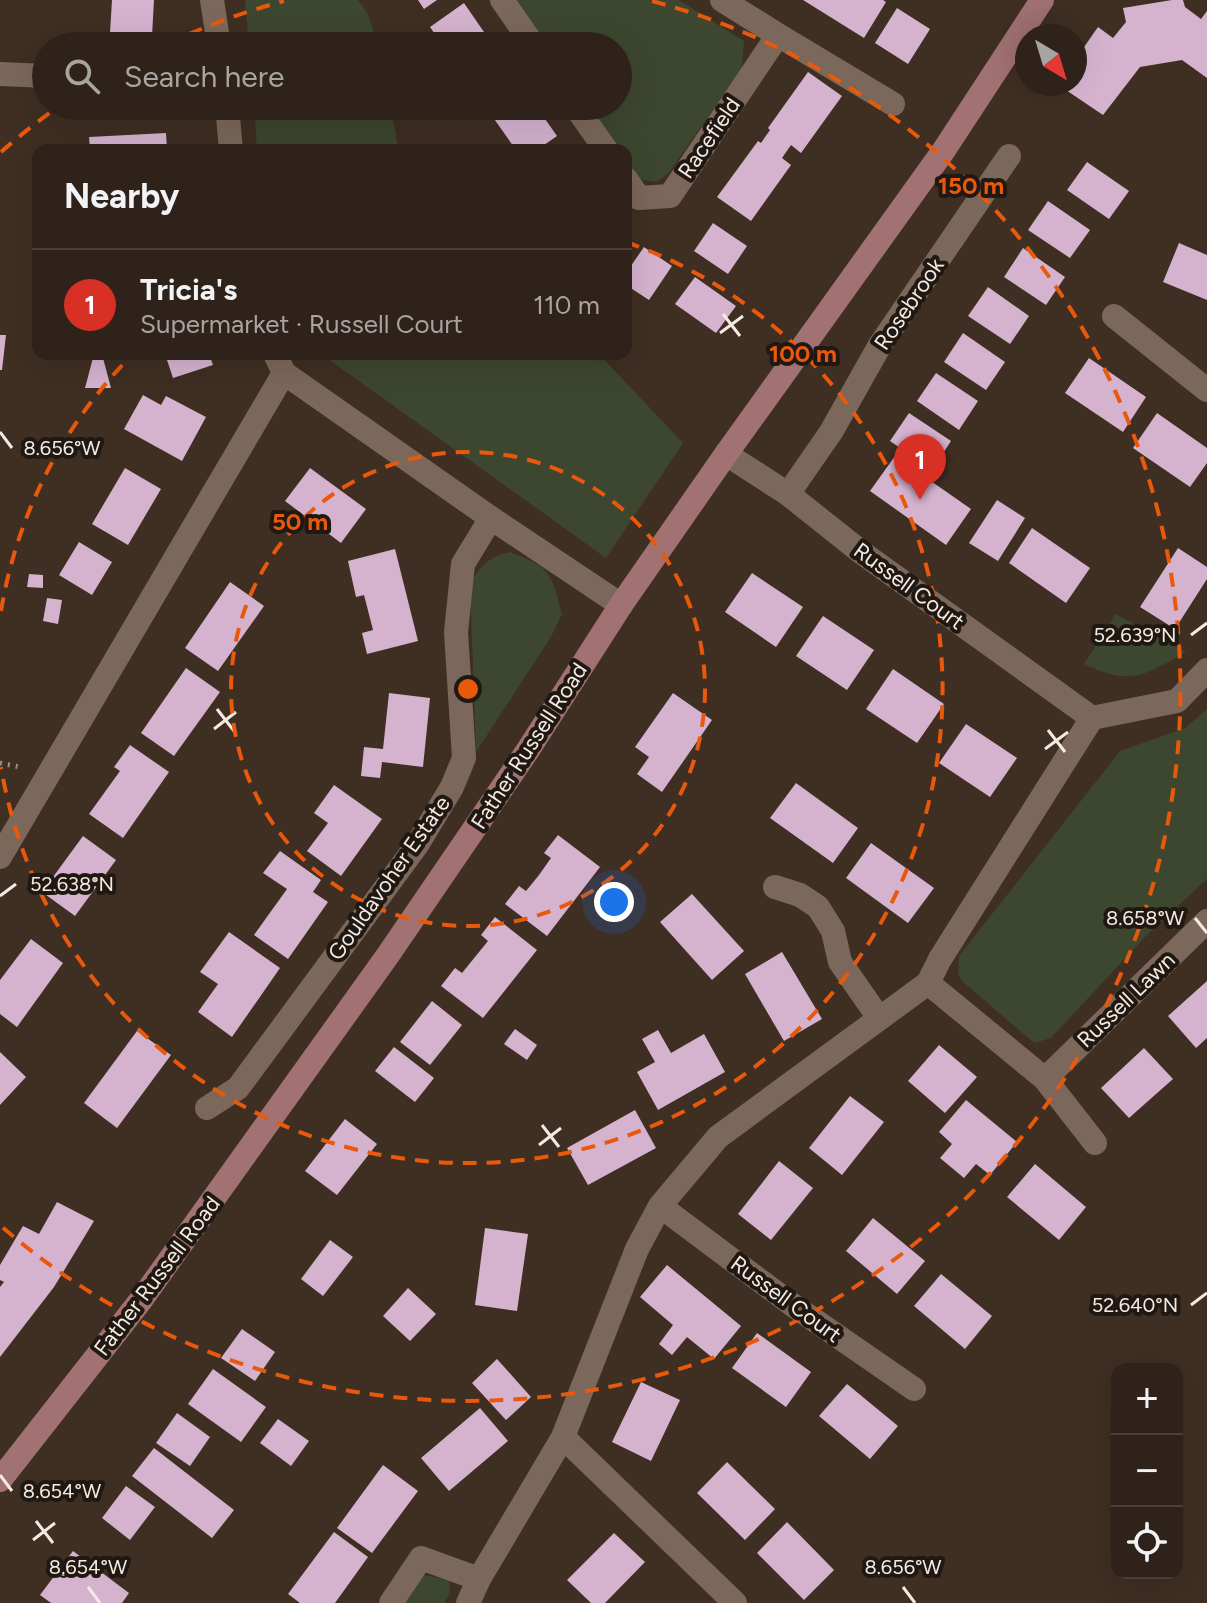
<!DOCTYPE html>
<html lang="en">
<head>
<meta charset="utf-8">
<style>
  :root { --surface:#2f221a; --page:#372a23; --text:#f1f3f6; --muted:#a7a4a2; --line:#4a3f39; --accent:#d93025 }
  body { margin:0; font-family:Figtree,sans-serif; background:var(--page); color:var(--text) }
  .controls { position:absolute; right:24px; bottom:24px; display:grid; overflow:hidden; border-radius:16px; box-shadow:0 8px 32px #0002 }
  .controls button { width:72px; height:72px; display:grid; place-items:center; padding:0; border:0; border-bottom:2px solid var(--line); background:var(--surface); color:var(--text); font:40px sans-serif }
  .compass { position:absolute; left:1015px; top:24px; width:72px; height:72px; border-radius:50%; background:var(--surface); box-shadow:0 8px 32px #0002; rotate:142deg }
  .you { position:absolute; left:614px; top:902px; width:28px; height:28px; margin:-20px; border:6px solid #fff; border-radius:50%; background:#1a73e8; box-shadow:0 0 0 12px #1a73e833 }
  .badge { display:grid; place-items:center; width:52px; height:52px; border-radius:50%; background:var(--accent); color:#fff; font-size:26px; font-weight:700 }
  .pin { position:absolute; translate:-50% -66px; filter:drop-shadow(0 2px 4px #0008) }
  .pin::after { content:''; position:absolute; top:42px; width:28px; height:24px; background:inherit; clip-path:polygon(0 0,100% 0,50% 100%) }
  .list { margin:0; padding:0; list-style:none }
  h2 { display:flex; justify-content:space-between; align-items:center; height:104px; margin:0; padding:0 32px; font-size:34px }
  h2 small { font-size:26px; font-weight:400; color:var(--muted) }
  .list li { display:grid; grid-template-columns:52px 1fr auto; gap:24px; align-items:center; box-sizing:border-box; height:112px; padding:0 32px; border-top:2px solid var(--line) }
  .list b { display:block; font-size:30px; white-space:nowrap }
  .list p { margin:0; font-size:26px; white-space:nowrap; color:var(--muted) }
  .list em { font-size:26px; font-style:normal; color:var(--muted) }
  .icon { flex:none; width:44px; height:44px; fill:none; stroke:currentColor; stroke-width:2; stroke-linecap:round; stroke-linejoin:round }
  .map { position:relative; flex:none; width:1207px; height:1603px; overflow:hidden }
  .search { position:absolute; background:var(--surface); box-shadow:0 8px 32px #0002; left:32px; top:32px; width:600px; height:88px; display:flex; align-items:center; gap:20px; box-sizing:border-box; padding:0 28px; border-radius:44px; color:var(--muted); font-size:30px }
  .panel { position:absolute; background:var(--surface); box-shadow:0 8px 32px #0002; left:32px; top:144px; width:600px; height:216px; border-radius:16px }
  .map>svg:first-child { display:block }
  .green { fill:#3d462f }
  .building { fill:#d5b3cf }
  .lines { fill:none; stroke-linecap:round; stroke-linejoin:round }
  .path { stroke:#9c8e84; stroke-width:5; stroke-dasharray:2 6; stroke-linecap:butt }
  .street { stroke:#7b685a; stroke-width:24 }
  .secondary { stroke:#a17271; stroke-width:24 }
  .ticks { fill:none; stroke:#f5eae2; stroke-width:3 }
  .ring { fill:none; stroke:#e8590c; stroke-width:4; stroke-dasharray:14 10 }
  .labels { text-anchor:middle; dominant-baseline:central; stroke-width:8; stroke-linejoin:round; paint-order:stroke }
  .street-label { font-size:22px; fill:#f5eae2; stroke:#201813 }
  .ticks-label { font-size:20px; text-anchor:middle; fill:#f5eae2; stroke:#201813; stroke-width:8; stroke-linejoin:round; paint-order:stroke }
  .centre { fill:#e8590c; stroke:#201813; stroke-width:4 }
  .ring-label { font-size:24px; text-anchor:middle; font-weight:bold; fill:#e8590c; stroke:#201813; stroke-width:8; stroke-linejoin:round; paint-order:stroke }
</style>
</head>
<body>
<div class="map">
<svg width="1207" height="1603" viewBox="0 0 1207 1603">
  <rect width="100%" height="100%" fill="#3f2e22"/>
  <path class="green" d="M245,0H358L367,12L379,46H249Z
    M516,0H679L744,41L742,68L668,174L656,182L637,179L626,162V150H618L588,106H618V46H547Z
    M254,106H391L398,147L402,150H257Z
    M321,354H599L683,443L606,558Z
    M510,552C550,567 552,573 562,614L551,637L476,752L470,586C479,566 489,557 510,552Z
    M1116,614L1186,652C1144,676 1130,686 1084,664Z
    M1207,709V879L1146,936L1051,1038L1034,1043L963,982L958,975L959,956L1120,751L1185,728Z
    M424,1575L449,1580L450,1593L444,1603H405L417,1581Z"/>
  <path class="building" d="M112,0H154L152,36L110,33Z
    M418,0H437L424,9Z
    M803,0H883L886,2L864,38Z
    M1172,0H1183L1185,7L1201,19L1207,11V78L1182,60L1140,67L1103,115L1057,84H1075V60L1098,27L1113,38L1126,22L1123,8Z
    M464,3L484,32L494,46H443L430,27Z
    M897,8L930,29L908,64L875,43Z
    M808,72L842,96L801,153L791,145L782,158L791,165L751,221L717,197L758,141L761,143L770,130L768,128Z
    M485,106H536L557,136L537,150H516Z
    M166,133L167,150H90L89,137Z
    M1087,162L1129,191L1109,219L1067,190Z
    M1048,201L1090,230L1070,258L1028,230Z
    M713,223L747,246L728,274L694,251Z
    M1179,243L1207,255V300L1163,282Z
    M644,247L672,266L649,300L626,285V273Z
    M1023,248L1065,277L1046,305L1004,277Z
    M695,277L736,306L716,333L675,304Z
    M988,287L1029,316L1010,344L968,316Z
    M963,333L1005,362L986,390L944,362Z
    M0,335H6L2,370H0Z
    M94,354H116L103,358L111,388H85Z
    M165,354H209L213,365L173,378Z
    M1089,358L1146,397L1123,432L1065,393Z
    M936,373L978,401L959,430L917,401Z
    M143,395L161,405L166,396L206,417L182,461L124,429Z
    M909,413L951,441L932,470L890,441Z
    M1157,413L1207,448V463L1190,487L1133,448Z
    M895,456L971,509L946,545L870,491Z
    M125,468L161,489L128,545L92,524Z
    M310,468L366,509L341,543L285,501Z
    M997,500L1025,518L998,561L969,543Z
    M1032,528L1090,568L1066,603L1009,563Z
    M79,542L112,562L92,595L59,575Z
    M1178,548L1207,567V579L1175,629L1140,607Z
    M395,549L418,641L367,654L362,633L373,630L364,595L356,597L348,561Z
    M752,573L803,607L776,647L725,612Z
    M29,574L43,575V588L27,587Z
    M230,582L264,606L218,671L185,648Z
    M47,598L62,600L58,624L43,621Z
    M823,616L874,650L847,690L796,656Z
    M186,668L220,692L174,756L141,733Z
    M893,669L944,704L917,743L866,709Z
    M389,693L430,698L423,767L382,762L380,778L361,776L364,747L383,749Z
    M673,693L712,720L662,792L637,774L649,757L635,747Z
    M966,724L1017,758L990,797L939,763Z
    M130,745L169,772L123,838L89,814L120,771L114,767Z
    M796,783L858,828L833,863L770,818Z
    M334,785L382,819L341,876L307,851L328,823L314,813Z
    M558,835L600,867L547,936L505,904L519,886L526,891L539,875L551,858L544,853Z
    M83,836L116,860L75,916L42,892Z
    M871,843L934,888L908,923L846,878Z
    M280,851L321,880L313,892L328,902L288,959L254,935L287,889L263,873Z
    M692,894L744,951L712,980L660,922Z
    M495,917L537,950L483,1018L441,986L455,968L462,973L488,941L481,935Z
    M229,932L280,968L232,1037L198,1012L218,984L200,972Z
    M31,939L63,963L17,1027L0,1014V980Z
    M782,952L822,1019L784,1041L745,974Z
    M1207,981V1038L1196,1048L1168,1016Z
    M432,1001L462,1025L430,1065L400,1042Z
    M515,1029L537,1045L527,1060L504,1044Z
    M658,1030L671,1053L704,1034L725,1072L658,1110L637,1072L655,1062L642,1039Z
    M137,1031L171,1055L117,1128L84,1103Z
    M939,1045L977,1077L945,1113L908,1081Z
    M394,1047L434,1078L415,1102L375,1071Z
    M1144,1048L1173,1079L1129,1118L1101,1088Z
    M0,1052L26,1077L0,1105Z
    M850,1096L884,1122L842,1175L809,1148Z
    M966,1100L1017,1142L990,1175L976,1164L964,1178L940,1158L952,1144L939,1132Z
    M635,1110L656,1148L588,1185L567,1148Z
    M345,1119L377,1144L337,1195L305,1171Z
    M779,1161L813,1188L771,1240L738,1214Z
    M1035,1164L1086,1207L1059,1240L1007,1197Z
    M57,1202L94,1221L54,1287L0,1357V1287L4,1282L0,1280V1265L23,1226L39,1234Z
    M873,1218L925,1261L897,1294L846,1251Z
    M485,1228L528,1234L517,1311L475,1305Z
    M330,1240L353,1257L323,1296L301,1279Z
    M667,1265L741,1326L714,1359L687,1337L672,1355L659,1344L673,1325L640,1297Z
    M941,1274L992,1316L965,1349L914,1306Z
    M408,1288L436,1314L410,1341L383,1316Z
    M242,1329L275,1352L255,1381L221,1358Z
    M757,1333L811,1372L786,1407L732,1368Z
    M497,1359L531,1397L506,1420L472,1383Z
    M213,1369L266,1407L241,1442L188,1404Z
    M641,1382L680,1400L651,1461L612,1442Z
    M847,1384L898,1426L870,1459L819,1416Z
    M480,1408L508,1441L449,1491L421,1458Z
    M177,1413L210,1437L190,1466L156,1443Z
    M278,1419L309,1441L291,1466L260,1443Z
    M154,1448L234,1510L212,1538L132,1476Z
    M727,1462L775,1509L745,1540L697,1493Z
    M383,1465L418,1491L372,1553L337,1528Z
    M126,1486L155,1507L130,1540L102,1518Z
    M787,1522L834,1570L804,1600L757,1553Z
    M334,1532L368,1557L335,1603H300L288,1594Z
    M614,1533L645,1562L605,1603H591L567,1580Z
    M73,1551L129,1593L122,1603H51L40,1595Z"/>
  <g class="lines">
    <path class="path" d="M0,763L20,767"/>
    <path class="street" d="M212,0L219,46
      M502,0L534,46
      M778,35L893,104
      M0,74L46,76
      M227,106L231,150
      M575,106L606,150
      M626,179L639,198L670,196L778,35L722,0
      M1114,316L1207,390
      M275,354L284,373L491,518L621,605
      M726,454L788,494L861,552L1092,718
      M788,494L831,432L880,345L1009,156
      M0,857L284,373
      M775,887L800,895L818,907L833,931L840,962L879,1018
      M928,983L1045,1079L1095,1143
      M1045,1079L1207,921
      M207,1108L238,1088L417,845L452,787L464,758L456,632L463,564L491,518
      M660,1206L794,1306L914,1389
      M563,1437L735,1603
      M391,1603L421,1558L479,1579
      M468,1603L479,1579L563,1437L637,1249L660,1206L718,1137L928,983L940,959L1092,718L1177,701L1207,670"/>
    <path class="secondary" d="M0,1480L141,1300L388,955L528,750L621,605L726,454L944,150L1042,0"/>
  </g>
  <path class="ticks" d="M723,314L740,336M720,333L743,316M0,432L12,448M1191,635L1207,623M217,709L234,731M214,729L236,712M1048,730L1065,752M1045,749L1068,732M0,896L16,884M1195,918L1207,933M542,1125L559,1147M539,1145L561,1128M1191,1305L1207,1293M0,1475L12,1491M36,1521L53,1543M33,1540L55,1523M88,1587L100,1603M903,1587L915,1603"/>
  <g class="ring">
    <circle cx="468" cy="689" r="237"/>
    <path d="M1 611A474 474 0 0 1 130 357M626 242A474 474 0 1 1 1 767"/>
    <path d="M1 152A712 712 0 0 1 55 109M167 44A712 712 0 0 1 284 1M652 1A712 712 0 1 1 1 1226"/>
  </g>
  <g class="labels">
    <g class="street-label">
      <text transform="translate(709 138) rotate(-56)">Racefield</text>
      <text transform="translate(909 304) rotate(-56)">Rosebrook</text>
      <text transform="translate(909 586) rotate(36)">Russell Court</text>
      <text transform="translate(529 746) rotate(-57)">Father Russell Road</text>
      <text transform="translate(389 878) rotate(-55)">Gouldavoher Estate</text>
      <text transform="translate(1126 1000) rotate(-44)">Russell Lawn</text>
      <text transform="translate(157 1276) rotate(-53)">Father Russell Road</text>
      <text transform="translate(786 1299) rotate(36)">Russell Court</text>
    </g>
  </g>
  <g class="ticks-label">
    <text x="62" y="455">8.656°W</text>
    <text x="1135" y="642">52.639°N</text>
    <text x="72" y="891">52.638°N</text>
    <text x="1145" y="925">8.658°W</text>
    <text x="1135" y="1312">52.640°N</text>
    <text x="62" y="1498">8.654°W</text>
    <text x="88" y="1574">8.654°W</text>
    <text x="903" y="1574">8.656°W</text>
  </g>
  <circle cx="468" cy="689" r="12" class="centre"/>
  <g class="ring-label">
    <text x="971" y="194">150 m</text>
    <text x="803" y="362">100 m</text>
    <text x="300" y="530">50 m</text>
  </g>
</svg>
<div class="controls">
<button>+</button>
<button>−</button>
<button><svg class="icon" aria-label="locate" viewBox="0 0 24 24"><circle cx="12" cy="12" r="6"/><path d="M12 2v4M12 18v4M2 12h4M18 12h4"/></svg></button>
</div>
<svg class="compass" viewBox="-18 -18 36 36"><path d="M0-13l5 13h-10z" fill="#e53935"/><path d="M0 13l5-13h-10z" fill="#a7a4a2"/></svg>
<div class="you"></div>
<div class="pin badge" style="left:920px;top:500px">1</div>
<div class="search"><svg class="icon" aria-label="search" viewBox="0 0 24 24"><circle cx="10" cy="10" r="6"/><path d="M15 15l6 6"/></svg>Search here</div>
<section class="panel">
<h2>Nearby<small></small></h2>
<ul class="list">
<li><span class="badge">1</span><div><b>Tricia's</b><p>Supermarket · Russell Court</p></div><em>110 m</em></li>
</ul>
</section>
</div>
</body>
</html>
